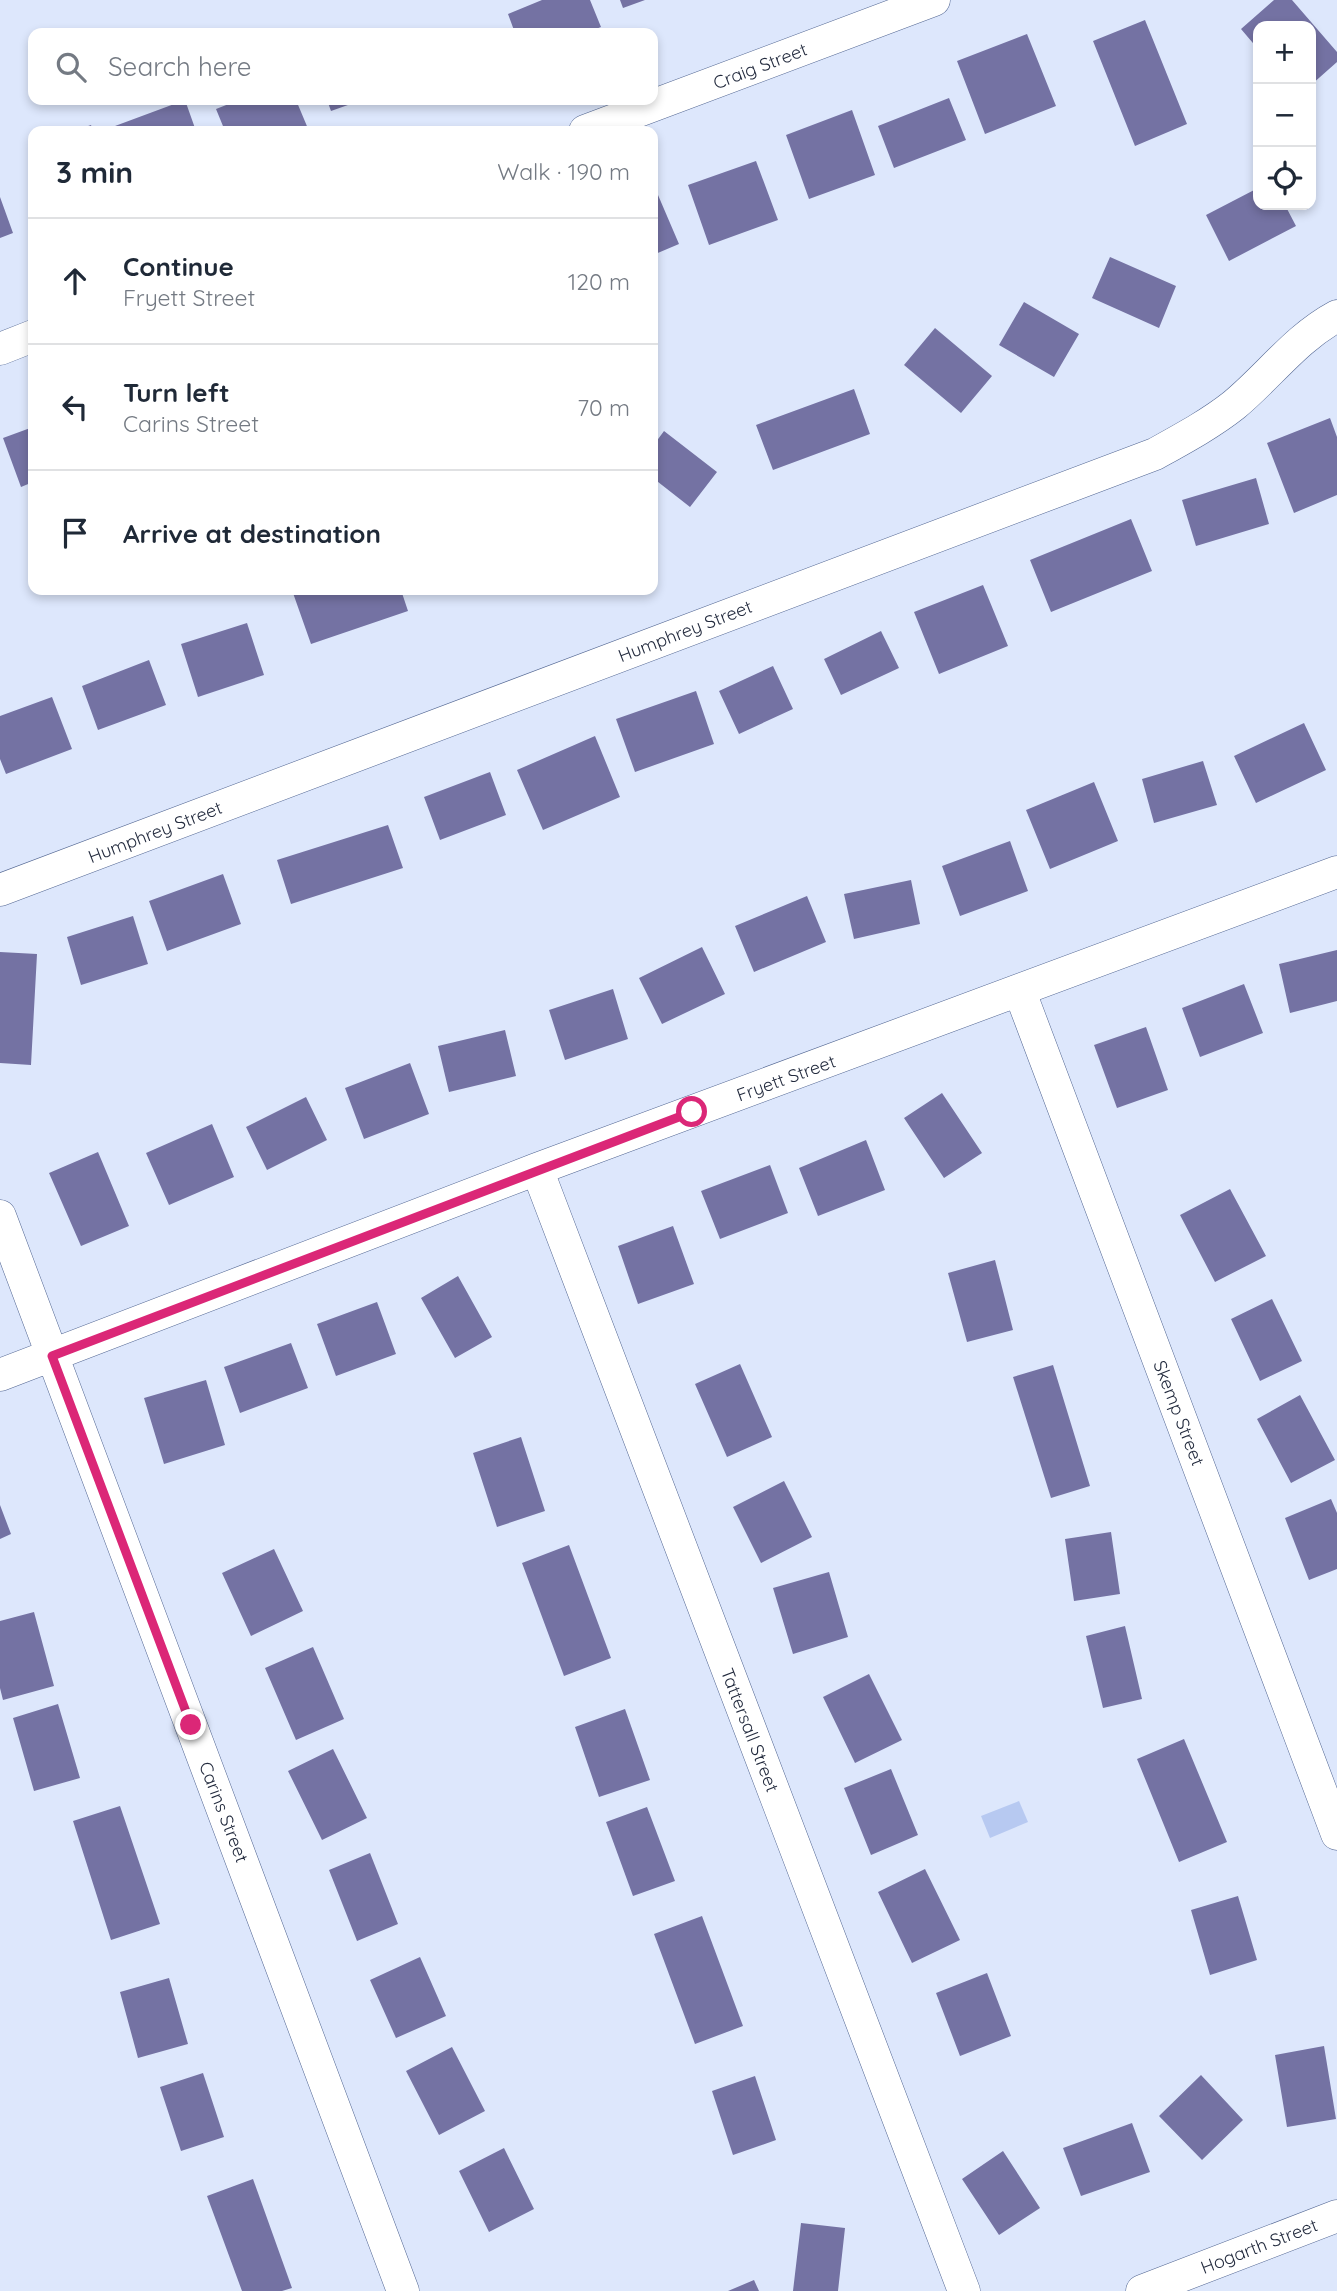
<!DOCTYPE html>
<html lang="en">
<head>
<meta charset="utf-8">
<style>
  :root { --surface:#fff; --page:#f2f2f3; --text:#1f2937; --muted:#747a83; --line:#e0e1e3 }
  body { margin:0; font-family:Quicksand,sans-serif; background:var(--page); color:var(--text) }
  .controls { position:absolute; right:21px; top:21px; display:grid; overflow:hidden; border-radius:14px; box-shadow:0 4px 10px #0003 }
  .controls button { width:63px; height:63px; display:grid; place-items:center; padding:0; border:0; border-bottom:2px solid var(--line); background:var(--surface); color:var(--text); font:35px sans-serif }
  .stop { position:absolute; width:21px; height:21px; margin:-16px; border:5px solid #db2777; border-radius:50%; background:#fff }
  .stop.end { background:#db2777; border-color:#fff; box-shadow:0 2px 7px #0008 }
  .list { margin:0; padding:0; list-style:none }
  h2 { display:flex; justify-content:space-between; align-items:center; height:91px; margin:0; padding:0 28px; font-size:30px }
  h2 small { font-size:23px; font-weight:400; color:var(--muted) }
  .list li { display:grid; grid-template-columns:46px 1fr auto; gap:21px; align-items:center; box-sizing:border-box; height:126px; padding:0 28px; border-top:2px solid var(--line) }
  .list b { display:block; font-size:26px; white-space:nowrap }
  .list p { margin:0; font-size:23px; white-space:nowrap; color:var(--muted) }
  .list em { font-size:23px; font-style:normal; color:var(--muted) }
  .icon { flex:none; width:38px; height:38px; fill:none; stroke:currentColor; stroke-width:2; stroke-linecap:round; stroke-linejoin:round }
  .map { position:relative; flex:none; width:1337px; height:2291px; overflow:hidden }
  .search { position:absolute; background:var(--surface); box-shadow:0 4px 10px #0003; left:28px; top:28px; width:630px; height:77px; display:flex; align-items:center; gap:18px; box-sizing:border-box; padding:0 24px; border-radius:14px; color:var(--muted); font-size:26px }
  .panel { position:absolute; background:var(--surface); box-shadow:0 4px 10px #0003; left:28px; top:126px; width:630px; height:469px; border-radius:14px }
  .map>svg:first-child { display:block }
  .water { fill:#b7c9f1 }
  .building { fill:#7472a3 }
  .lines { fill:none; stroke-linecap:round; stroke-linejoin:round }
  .street-casing { stroke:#526692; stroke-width:33 }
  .street { stroke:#fff; stroke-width:32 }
  .route { stroke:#db2777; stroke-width:9 }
  .labels { text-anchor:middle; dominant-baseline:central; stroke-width:5; stroke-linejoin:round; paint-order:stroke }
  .street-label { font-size:18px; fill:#232b3e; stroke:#fff }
</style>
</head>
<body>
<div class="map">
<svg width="1337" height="2291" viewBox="0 0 1337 2291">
  <rect width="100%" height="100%" fill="#dde7fc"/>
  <path class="water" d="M1019,1801L1028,1822L990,1838L981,1816Z"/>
  <path class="building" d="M542,0H590L601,27L586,33H515L508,14Z
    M620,0H645L623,8Z
    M1274,0H1292L1337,52V62L1311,85V26H1258V49L1241,29Z
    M1145,20L1187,124L1135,146L1093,41Z
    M1027,34L1056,106L985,134L957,61Z
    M949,98L966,140L894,168L878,126Z
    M185,100L196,131H117L115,126Z
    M239,100H296L309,131H225L216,109Z
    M327,100H362L331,111Z
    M852,110L875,175L809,199L786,135Z
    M91,125L93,131H74Z
    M756,161L778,220L709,245L688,185Z
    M1258,188V205H1285L1296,226L1229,261L1206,215Z
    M658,195L679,244L653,255V197Z
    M0,197L13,233L0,238Z
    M1110,257L1176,286L1159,328L1092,298Z
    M1024,302L1079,334L1054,377L999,345Z
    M935,328L992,376L961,413L904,365Z
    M854,389L870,434L773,470L756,425Z
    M1330,418L1337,437V495L1294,513L1267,443Z
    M33,427V482L21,487L3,438Z
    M664,431L717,472L690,507L653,478V446Z
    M1256,478L1269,524L1196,546L1182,500Z
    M1131,519L1152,571L1051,612L1030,560Z
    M983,585L1008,646L939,674L914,612Z
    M303,590H401L408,611L311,644L293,593Z
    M247,623L264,675L198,697L181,644Z
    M881,631L899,668L841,695L824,659Z
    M149,660L166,705L98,730L82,686Z
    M773,666L793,709L739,734L719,691Z
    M696,691L714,744L635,772L616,719Z
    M52,697L72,749L6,774L0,759V716Z
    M1304,723L1326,770L1256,803L1234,756Z
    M595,736L620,797L543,830L517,770Z
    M1203,761L1217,805L1154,823L1142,779Z
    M490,772L506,815L440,840L424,797Z
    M1094,782L1118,841L1050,869L1026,810Z
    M388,825L403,868L291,904L277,860Z
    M1010,841L1028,891L960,916L942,866Z
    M223,874L241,924L167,951L149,901Z
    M911,880L920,924L854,939L844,894Z
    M807,896L826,942L754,972L735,926Z
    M133,916L148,964L81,985L67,937Z
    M702,947L725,994L662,1024L639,978Z
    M1337,950V1001L1290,1013L1279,964Z
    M0,952L37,954L31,1065L0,1063Z
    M1244,984L1263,1033L1200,1057L1182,1008Z
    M613,989L628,1039L565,1060L549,1010Z
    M1146,1027L1168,1090L1117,1108L1094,1045Z
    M505,1030L516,1076L449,1092L438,1046Z
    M410,1063L429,1114L364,1139L345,1088Z
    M942,1093L982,1153L944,1178L904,1118Z
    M306,1097L327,1140L267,1170L246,1127Z
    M212,1124L234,1177L169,1205L146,1153Z
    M866,1140L885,1190L818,1216L799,1168Z
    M98,1152L129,1226L81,1246L49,1173Z
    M770,1165L788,1213L720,1239L701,1191Z
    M1230,1189L1266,1256L1215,1282L1180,1215Z
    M673,1226L694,1284L638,1304L618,1246Z
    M995,1260L1013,1330L967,1342L948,1273Z
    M458,1276L492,1337L455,1358L421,1298Z
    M1272,1299L1302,1361L1260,1381L1231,1319Z
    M377,1302L396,1354L336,1376L317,1324Z
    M291,1343L308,1388L240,1413L224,1367Z
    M740,1364L772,1437L727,1457L695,1384Z
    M1053,1365L1090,1486L1051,1498L1013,1377Z
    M206,1380L225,1445L164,1464L144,1398Z
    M1300,1395L1335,1460L1291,1483L1257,1419Z
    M521,1437L545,1511L497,1527L473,1453Z
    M784,1481L812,1537L761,1563L733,1507Z
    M1331,1499L1337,1513V1569L1309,1580L1285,1518Z
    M0,1505L11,1534L0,1539Z
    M1111,1532L1120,1594L1074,1601L1065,1539Z
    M569,1545L611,1658L564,1676L522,1563Z
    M274,1549L303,1611L251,1636L222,1573Z
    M829,1572L848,1637L793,1654L773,1588Z
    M34,1612L54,1686L3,1700L0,1688V1621Z
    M1125,1626L1142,1699L1103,1708L1086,1636Z
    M313,1647L344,1719L296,1740L265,1668Z
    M869,1674L902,1740L855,1763L823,1697Z
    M58,1704L80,1778L34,1791L13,1718Z
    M625,1709L650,1780L599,1797L575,1727Z
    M1184,1739L1227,1842L1179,1862L1137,1759Z
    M333,1749L367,1818L322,1840L288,1771Z
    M891,1769L918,1835L871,1855L844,1788Z
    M120,1806L160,1924L111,1940L73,1821Z
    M647,1807L675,1881L633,1896L606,1822Z
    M370,1853L398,1924L357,1941L329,1870Z
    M925,1869L960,1940L912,1963L878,1892Z
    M1238,1896L1257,1960L1210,1975L1191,1910Z
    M702,1916L743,2026L695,2044L654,1934Z
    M420,1957L446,2016L396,2038L370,1980Z
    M987,1973L1011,2036L960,2056L936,1993Z
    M169,1978L188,2044L138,2058L120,1992Z
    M1324,2046L1336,2119L1287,2127L1275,2055Z
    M452,2047L485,2111L439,2135L406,2071Z
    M203,2073L224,2137L181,2151L160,2087Z
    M1201,2075L1243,2120L1202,2160L1159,2116Z
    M755,2076L776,2140L733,2155L712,2091Z
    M1132,2123L1150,2172L1081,2196L1063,2148Z
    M504,2148L534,2209L489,2232L459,2171Z
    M1003,2151L1040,2208L999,2235L962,2179Z
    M253,2179L292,2288L282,2291H242L207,2196Z
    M801,2223L845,2228L838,2291H793Z
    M754,2280L759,2291H728Z"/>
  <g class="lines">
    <defs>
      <path id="street" d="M585,131L934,0
        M0,349L33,336
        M0,890L1155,454C1182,439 1210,424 1234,405C1270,375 1296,338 1337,316
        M1020,992L1337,1834
        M537,1169L964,2291
        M0,1216L403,2291
        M0,1375L537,1169L1337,872
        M1142,2291L1337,2216"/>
    </defs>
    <use href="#street" class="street-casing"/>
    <use href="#street" class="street"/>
  </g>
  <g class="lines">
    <path class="route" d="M191,1725L52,1356L692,1112"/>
  </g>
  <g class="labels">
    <g class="street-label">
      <text transform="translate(760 66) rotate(-21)">Craig Street</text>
      <text transform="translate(685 631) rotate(-21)">Humphrey Street</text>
      <text transform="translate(155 832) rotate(-21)">Humphrey Street</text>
      <text transform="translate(786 1078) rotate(-20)">Fryett Street</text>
      <text transform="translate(1179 1413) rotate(69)">Skemp Street</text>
      <text transform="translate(750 1730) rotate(69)">Tattersall Street</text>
      <text transform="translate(224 1812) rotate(69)">Carins Street</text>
      <text transform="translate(1259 2246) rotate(-21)">Hogarth Street</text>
    </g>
  </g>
</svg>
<div class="controls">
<button>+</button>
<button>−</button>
<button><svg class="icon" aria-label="locate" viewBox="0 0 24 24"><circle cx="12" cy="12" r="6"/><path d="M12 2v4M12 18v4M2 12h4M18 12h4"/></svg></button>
</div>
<div class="stop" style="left:692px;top:1112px"></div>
<div class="stop end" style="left:191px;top:1725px"></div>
<div class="search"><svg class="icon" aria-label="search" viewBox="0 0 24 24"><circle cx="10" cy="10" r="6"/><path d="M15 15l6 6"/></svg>Search here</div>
<section class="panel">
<h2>3 min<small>Walk · 190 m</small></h2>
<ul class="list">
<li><svg class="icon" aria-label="ahead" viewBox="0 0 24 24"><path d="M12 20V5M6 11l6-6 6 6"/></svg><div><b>Continue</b><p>Fryett Street</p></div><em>120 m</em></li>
<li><svg class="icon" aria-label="left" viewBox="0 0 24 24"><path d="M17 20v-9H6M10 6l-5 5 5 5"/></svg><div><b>Turn left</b><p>Carins Street</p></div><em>70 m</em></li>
<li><svg class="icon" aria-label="arrive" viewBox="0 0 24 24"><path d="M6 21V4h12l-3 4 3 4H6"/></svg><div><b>Arrive at destination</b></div></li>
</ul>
</section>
</div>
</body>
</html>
